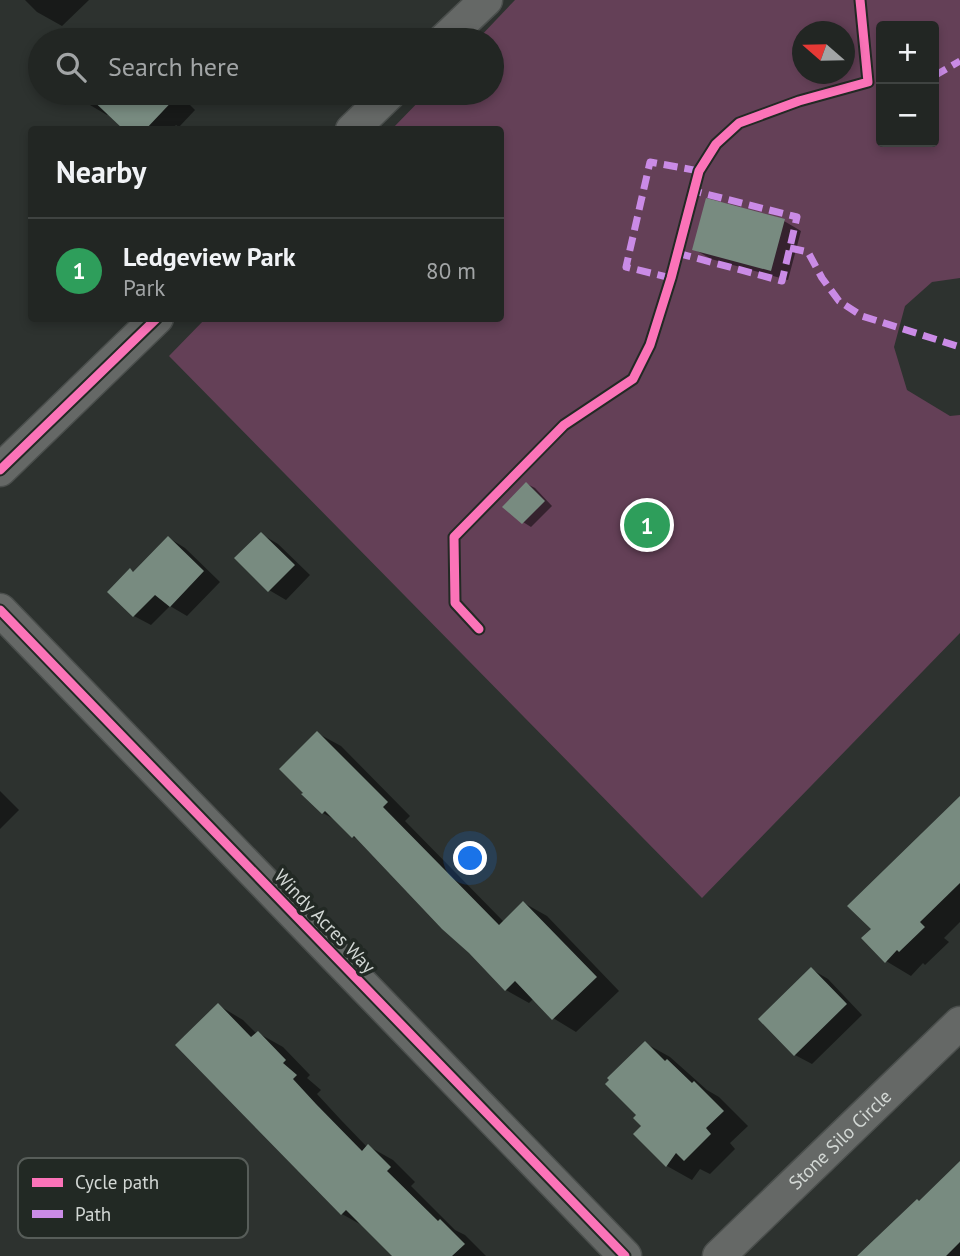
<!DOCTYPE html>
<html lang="en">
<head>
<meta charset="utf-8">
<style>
  :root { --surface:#222623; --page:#2e3230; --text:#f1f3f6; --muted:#a2a5a6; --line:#3f4341; --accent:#989d9a }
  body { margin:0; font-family:"PT Sans",sans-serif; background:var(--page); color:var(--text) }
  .controls { position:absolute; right:21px; top:21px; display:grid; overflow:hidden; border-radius:7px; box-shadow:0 4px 10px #0003 }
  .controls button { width:63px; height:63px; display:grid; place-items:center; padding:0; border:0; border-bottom:2px solid var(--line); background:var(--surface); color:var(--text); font:35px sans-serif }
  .compass { position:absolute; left:792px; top:21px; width:63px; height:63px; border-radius:50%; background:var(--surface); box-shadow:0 4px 10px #0003; rotate:290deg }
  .you { position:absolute; left:471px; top:859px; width:24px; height:24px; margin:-18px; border:5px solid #fff; border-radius:50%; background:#1a73e8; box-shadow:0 0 0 10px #1a73e833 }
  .badge { display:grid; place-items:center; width:46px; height:46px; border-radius:50%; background:var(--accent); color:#fff; font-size:23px; font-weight:700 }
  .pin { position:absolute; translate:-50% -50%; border:4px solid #fff; box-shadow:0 2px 7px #0006 }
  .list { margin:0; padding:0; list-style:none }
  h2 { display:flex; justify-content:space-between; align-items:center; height:91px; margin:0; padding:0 28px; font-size:30px }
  h2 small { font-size:23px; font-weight:400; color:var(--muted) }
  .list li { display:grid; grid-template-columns:46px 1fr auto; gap:21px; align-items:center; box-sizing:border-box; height:105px; padding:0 28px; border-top:2px solid var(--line) }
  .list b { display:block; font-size:26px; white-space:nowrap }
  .list p { margin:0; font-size:23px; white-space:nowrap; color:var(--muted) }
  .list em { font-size:23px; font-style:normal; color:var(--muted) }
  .icon { flex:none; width:38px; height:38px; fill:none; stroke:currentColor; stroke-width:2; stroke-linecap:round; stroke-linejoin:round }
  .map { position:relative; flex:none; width:960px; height:1256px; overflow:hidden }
  .search { position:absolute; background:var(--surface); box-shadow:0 4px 10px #0003; left:28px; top:28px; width:476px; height:77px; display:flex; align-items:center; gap:18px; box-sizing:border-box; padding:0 24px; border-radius:38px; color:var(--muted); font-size:26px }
  .panel { position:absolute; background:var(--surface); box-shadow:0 4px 10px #0003; left:28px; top:126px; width:476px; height:196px; border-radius:7px }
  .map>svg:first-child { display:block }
  .green { fill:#644057; fill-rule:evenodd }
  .shadow { fill:#0007 }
  .building { fill:#788b80 }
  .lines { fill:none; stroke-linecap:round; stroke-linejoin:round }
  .minor-casing { stroke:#4b4f4d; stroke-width:35 }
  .minor { stroke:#656866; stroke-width:32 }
  .quiet { stroke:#ca8be6; stroke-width:7; stroke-dasharray:14 7; stroke-linecap:butt }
  .cycleway-casing { stroke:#222924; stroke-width:13 }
  .cycleway { stroke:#fb73b8; stroke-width:9 }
  .labels { text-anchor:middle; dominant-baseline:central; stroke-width:7; stroke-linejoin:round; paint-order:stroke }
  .street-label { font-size:19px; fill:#d2d7d4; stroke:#222924 }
  .key { fill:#222924; stroke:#575d59; stroke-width:2 }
  .key-label { font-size:19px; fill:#d2d7d4 }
</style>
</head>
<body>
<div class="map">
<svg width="960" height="1256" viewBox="0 0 960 1256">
  <rect width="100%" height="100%" fill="#2d322f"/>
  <path class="green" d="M515,0H960V278L932,282L905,306L894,347L907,390L950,416L960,415V633L702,898L169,356L205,319L500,318V130L392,129L427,93H492V40H477ZM881,26H934V142H881ZM802,32H844V74H802Z"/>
  <path class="shadow" d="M25,0H89L62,26L37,12Z
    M78,93H178L195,110L179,127L176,125L171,130H126L109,113L107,115L90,105Z
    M784,221L801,231L788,280L711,259L694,249Z
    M527,484L535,488L552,506L531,527L523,522Z
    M261,534L278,544L310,575L286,600L269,590Z
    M169,538L185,548L220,582L187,616L170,606L151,625L134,616L130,570L135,573Z
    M317,733L341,746L410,816L405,821L504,922L524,903L547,916L619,991L576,1032L553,1018L534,998L529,1003L506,990L362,841L353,837L339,822L323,813Z
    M0,791L19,810L0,829Z
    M960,798V922L944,938L949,942L925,965L923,963L911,976L886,961L873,929Z
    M811,969L828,979L862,1015L812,1064L795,1055Z
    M218,1005L243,1020L257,1034L258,1033L283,1047L310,1075L307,1078L321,1090L317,1094L341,1120L367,1147L368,1146L393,1160L415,1182L411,1186L455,1230L465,1235L486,1256H394L365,1227L342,1214Z
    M645,1043L670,1057L707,1090L719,1097L748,1126L730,1143L735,1149L710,1174L700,1169L692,1180L667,1166L636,1134L644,1126L639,1115Z
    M960,1163V1256H862L920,1203Z"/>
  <path class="building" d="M85,93H180L145,130H124Z
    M706,198L785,219L771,271L692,250Z
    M526,482L545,501L522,524L502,507Z
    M261,532L295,565L268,592L234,558Z
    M168,536L204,571L170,607L155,595L133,617L107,592L130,568L133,572Z
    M317,731L388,802L383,807L499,925L523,901L597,977L552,1020L515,981L505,991L469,953L442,929L354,836L352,838L325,811L322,814L301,794L303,793L279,769Z
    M960,796V883L920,922L925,927L899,952L897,950L885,963L861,938L871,929L847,906Z
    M811,967L847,1004L794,1056L758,1019Z
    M218,1003L251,1037L258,1031L286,1060L283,1063L297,1075L293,1079L316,1104L362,1151L368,1144L391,1167L387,1171L438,1221L440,1219L465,1244L452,1256H392L346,1210L341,1215L175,1045Z
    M645,1041L665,1061L667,1059L692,1083L694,1081L724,1111L706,1128L711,1134L684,1161L676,1153L666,1167L633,1134L641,1126L633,1118L636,1115L605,1084L609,1080L607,1078Z
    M960,1161V1242L946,1256H857L917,1199L919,1201Z"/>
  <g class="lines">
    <defs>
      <g id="minor">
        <path d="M444,40L486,0"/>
        <path d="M352,130L390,93"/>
        <path d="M0,470L157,318"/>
        <path d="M0,610L625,1256"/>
        <path id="s1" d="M719,1256L960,1023"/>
      </g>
    </defs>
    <use href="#minor" class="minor-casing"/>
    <use href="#minor" class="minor"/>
    <path class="quiet" d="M934,76L960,61
      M790,248L808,252L822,278L839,301L862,316L960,347
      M677,253L782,281L797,217L694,191
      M671,278L626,267L650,162L699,171"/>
    <defs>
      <path id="cycleway" d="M0,470L157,318
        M0,610L625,1256
        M479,629L455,603L454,537L564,425L633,379L650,345L671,278L699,171L716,144L739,123L799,101L868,82L860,0"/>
    </defs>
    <use href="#cycleway" class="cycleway-casing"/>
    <use href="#cycleway" class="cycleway"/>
  </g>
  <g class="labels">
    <g class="street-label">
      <text transform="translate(325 921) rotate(46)">Windy Acres Way</text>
      <text stroke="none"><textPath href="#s1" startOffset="168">Stone Silo Circle</textPath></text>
    </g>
  </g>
  <rect x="18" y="1158" width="230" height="80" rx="10" class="key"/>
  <rect x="32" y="1178" width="31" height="9" fill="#fb73b8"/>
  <rect x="32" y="1210" width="31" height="8" fill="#ca8be6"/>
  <g class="key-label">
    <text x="75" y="1189">Cycle path</text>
    <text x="75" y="1221">Path</text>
  </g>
</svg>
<div class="controls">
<button>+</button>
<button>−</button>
</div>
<svg class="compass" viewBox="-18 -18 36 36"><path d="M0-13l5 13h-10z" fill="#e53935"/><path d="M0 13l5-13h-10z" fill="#a2a5a6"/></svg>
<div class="you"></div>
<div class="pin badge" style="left:647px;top:525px;background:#2e9e5b">1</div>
<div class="search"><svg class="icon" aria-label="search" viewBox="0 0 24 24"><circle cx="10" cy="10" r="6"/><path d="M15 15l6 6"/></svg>Search here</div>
<section class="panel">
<h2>Nearby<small></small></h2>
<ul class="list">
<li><span class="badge" style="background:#2e9e5b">1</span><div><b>Ledgeview Park</b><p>Park</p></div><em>80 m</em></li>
</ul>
</section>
</div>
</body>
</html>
